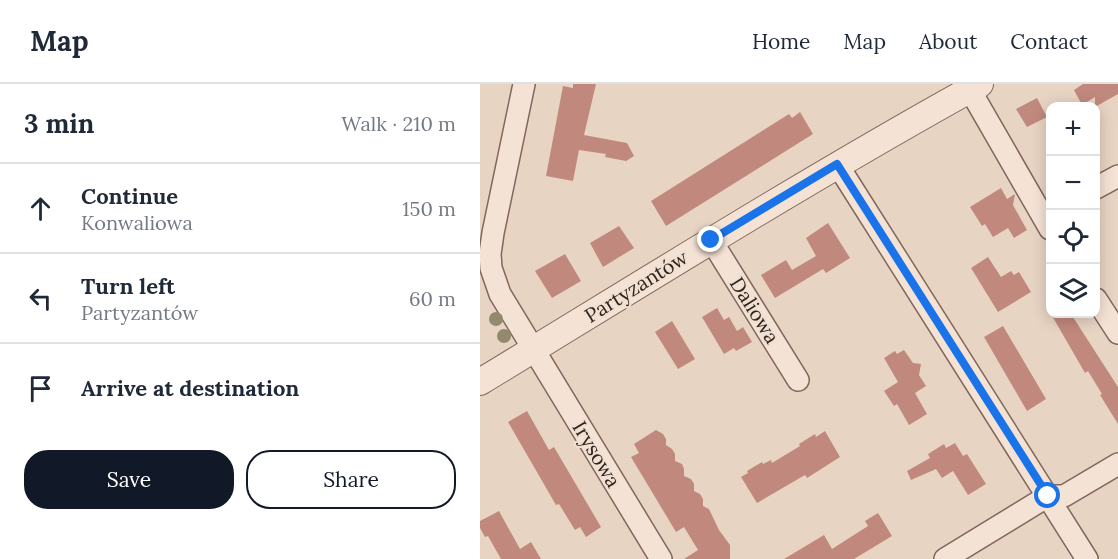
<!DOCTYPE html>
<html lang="en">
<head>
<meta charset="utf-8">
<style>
  :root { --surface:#fff; --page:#f6f6f7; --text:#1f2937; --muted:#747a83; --line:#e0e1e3; --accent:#111827 }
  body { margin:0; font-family:Lora,serif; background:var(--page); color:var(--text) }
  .controls { position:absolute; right:18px; top:18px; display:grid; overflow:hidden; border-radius:12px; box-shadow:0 3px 15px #0003 }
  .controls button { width:54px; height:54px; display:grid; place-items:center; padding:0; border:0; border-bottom:2px solid var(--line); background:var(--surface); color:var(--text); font:30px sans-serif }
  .stop { position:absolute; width:18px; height:18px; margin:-14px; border:4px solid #1a73e8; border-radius:50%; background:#fff }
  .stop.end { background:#1a73e8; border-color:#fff; box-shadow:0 2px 6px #0008 }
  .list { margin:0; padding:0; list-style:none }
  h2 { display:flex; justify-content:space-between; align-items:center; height:78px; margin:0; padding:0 24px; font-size:26px }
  h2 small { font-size:20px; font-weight:400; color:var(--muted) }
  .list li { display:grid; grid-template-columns:39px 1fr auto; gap:18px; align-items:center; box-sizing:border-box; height:90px; padding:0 24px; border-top:2px solid var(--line) }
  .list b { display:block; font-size:22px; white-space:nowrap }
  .list p { margin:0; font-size:20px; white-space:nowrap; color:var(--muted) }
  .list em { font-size:20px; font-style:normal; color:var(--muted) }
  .actions { display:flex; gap:12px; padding:18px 24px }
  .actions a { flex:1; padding:14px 0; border:2px solid var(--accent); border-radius:24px; text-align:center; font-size:21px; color:var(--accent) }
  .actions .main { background:var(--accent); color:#fff }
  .icon { flex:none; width:33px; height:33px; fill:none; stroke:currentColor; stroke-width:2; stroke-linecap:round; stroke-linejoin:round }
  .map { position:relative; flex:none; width:638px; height:475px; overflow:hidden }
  header { display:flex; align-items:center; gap:36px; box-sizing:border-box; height:84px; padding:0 30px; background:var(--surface); border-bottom:2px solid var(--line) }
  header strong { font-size:28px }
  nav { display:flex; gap:33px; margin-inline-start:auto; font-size:21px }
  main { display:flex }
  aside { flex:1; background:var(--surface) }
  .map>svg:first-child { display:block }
  .building { fill:#c1897e }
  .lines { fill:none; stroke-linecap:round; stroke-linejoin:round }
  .minor-casing { stroke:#80665c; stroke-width:24 }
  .tertiary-casing { stroke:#80665c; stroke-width:28 }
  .minor { stroke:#f4e3d5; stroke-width:21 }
  .tertiary { stroke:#f4e3d5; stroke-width:26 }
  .tree { fill:#92896e }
  .route { stroke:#1a73e8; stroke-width:8 }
  .labels { text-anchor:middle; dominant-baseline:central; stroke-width:4.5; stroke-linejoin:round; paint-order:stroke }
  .street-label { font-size:20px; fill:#31231e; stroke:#f0e0d2 }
</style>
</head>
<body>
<header>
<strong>Map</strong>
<nav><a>Home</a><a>Map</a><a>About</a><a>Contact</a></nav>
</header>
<main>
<aside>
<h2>3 min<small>Walk · 210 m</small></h2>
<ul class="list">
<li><svg class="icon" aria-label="ahead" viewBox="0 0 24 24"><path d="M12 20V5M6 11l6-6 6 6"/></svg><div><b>Continue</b><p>Konwaliowa</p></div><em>150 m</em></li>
<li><svg class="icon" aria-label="left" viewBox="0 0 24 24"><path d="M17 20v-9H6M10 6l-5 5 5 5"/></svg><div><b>Turn left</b><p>Partyzantów</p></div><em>60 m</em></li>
<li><svg class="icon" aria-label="arrive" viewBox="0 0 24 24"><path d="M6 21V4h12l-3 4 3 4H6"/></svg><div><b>Arrive at destination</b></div></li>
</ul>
<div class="actions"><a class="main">Save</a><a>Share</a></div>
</aside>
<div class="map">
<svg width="638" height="475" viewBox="0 0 638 475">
  <rect width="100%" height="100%" fill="#e8d4c3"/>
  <path class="building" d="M93,0H116L104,51L147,59L154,72L146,77L125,73L126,70L99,66L93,97L66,92L83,2L93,4Z
    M603,0H638V10L615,23V13L602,21L594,6Z
    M557,14L567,33L547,43L536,25Z
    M320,28L333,50L186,142L171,117L309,30L312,34Z
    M521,104L527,115L535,110L533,121L547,146L534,154L528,144L513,153L505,140L502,142L490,123Z
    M348,139L370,174L346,189L343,185L295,214L281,191L306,176L312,186L336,172L326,154Z
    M139,142L154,164L123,183L110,159Z
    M85,170L101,197L72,214L55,187Z
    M508,173L521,193L531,187L534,191L539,188L551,208L518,228L491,184Z
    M237,224L244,236L249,233L257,247L263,243L272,258L256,267L254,264L244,270L222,233Z
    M571,230H591L638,303V340L620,311L622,310L608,287L605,289Z
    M192,237L215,275L198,285L175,248Z
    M523,242L566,315L547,327L504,253Z
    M424,266L433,279L441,280L439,291L446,302L435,309L447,330L429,341L417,320L414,322L404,307L418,298L404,274L415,267L417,270Z
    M47,327L69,366L74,363L121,443L106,453L100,443L95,446L79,420L76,421L28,338Z
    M176,346L183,350L186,355V361L192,365L195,370V377L202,380L204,385V392L211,395L214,400V407L220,410L223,415V422L229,425L239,446L250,461V475H204L218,466L204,443L196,448L151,373L159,369L154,360Z
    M345,347L360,373L327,394L325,391L277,419L261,393L268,389L267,387L282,378L283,380L291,376L292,379L320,362L319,360L335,350L336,353Z
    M475,359L483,372L487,370L506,400L488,411L473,387L462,394L456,385L431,396L427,387L450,374L448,370L464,360L466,364Z
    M19,427L40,465L51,458L61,475H21L8,452L5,453L0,444V437Z
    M398,429L412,452L374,475H304L344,451L352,465L388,442L385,437Z"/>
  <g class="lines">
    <defs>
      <path id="minor" d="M44,0L13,149L10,170L11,184L20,210L181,475
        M490,6L570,145
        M357,80L607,475
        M616,104L638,92
        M231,156L318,296
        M616,215L638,249
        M465,475L568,412H584L638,380"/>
      <path id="tertiary" d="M0,298C166,197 330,94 500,0"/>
    </defs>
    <use href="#minor" class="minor-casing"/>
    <use href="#tertiary" class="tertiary-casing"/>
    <use href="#minor" class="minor"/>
    <use href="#tertiary" class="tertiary"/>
  </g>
  <g class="tree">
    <circle cx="16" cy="235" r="7"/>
    <circle cx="24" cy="252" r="7"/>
  </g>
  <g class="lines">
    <path class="route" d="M231,156L357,80L568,412"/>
  </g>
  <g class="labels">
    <g class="street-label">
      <text transform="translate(156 202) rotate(-32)">Partyzantów</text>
      <text transform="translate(275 226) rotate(58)">Daliowa</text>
      <text transform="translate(117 370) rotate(59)">Irysowa</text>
    </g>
  </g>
</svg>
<div class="controls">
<button>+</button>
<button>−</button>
<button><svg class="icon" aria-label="locate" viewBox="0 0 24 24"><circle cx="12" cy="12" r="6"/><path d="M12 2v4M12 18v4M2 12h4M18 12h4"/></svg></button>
<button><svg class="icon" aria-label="layers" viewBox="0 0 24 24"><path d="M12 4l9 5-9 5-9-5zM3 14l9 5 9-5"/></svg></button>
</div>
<div class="stop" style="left:568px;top:412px"></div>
<div class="stop end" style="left:231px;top:156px"></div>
</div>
</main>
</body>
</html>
